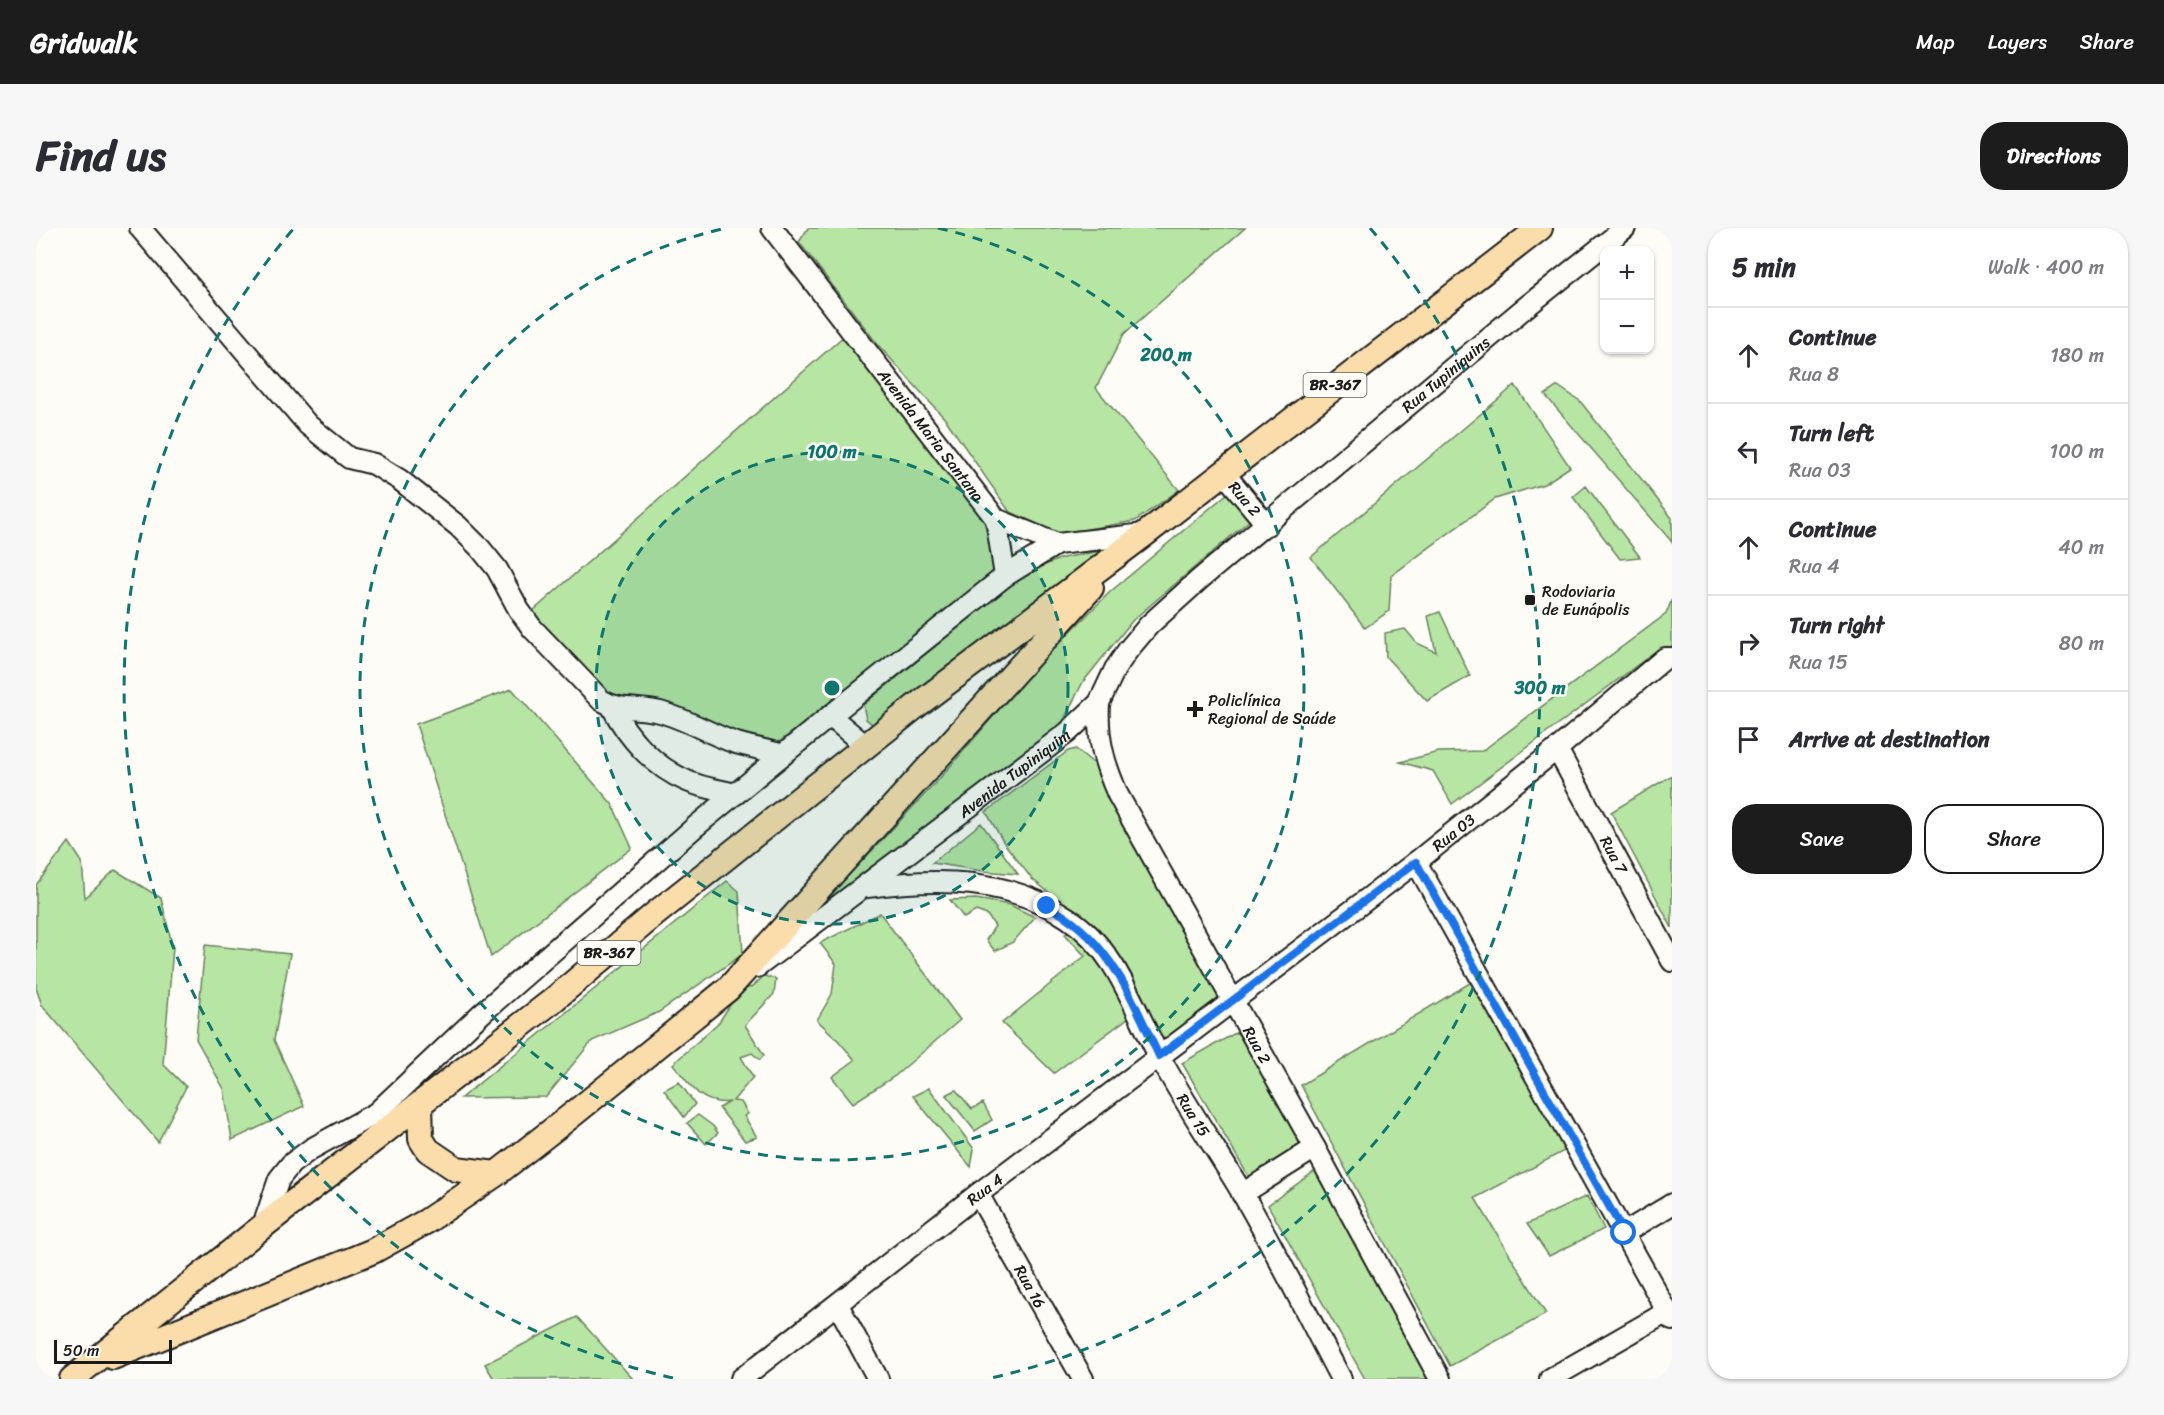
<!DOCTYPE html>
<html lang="en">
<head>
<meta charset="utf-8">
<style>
  :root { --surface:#fff; --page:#f7f7f7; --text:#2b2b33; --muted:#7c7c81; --line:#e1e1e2; --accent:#1c1c1c }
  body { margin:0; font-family:Sriracha,sans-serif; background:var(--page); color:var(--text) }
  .controls { position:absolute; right:18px; top:18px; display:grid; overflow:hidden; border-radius:12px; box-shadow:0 2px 4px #0004 }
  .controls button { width:54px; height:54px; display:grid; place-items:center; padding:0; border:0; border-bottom:2px solid var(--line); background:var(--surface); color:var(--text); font:30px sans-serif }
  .scale { position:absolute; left:18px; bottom:15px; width:118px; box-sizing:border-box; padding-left:6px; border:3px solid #1c1c1c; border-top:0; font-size:16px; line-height:21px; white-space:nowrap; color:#1c1c1c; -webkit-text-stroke:4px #fdfcf7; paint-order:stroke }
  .stop { position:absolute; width:18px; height:18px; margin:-14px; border:4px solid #1a73e8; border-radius:50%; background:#fff }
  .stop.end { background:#1a73e8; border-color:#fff; box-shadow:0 2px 6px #0008 }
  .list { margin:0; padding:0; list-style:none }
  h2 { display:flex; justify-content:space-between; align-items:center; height:78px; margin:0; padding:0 24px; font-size:26px }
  h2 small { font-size:20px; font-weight:400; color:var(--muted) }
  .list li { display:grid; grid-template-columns:39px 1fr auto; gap:18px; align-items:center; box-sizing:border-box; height:96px; padding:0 24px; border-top:2px solid var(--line) }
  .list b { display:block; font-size:22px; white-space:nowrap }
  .list p { margin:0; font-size:20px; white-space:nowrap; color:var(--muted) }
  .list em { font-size:20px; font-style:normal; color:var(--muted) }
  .actions { display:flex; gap:12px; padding:18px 24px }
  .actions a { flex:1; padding:14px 0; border:2px solid var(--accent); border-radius:24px; text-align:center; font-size:21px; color:var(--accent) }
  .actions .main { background:var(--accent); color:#fff }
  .icon { flex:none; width:33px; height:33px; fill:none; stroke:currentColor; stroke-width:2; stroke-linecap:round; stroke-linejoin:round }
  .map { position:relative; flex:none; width:1636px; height:1151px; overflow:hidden; border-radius:24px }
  header { display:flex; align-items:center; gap:36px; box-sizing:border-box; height:84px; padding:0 30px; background:var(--accent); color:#fff }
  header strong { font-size:28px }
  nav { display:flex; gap:33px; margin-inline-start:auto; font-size:21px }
  .intro { display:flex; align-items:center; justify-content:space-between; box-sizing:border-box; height:144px; padding:0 36px }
  h1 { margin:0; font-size:42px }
  .button { padding:15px 27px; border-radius:24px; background:var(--accent); color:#fff; font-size:21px; font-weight:700 }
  main { display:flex; gap:36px; padding:0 36px }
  aside { flex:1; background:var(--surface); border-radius:24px; box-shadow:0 2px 4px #0004 }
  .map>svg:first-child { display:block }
  .green { fill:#b7e5a3; stroke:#6a8060; stroke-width:1.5 }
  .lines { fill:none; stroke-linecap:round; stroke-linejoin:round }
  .minor-casing { stroke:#1c1c1c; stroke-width:24 }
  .major-casing { stroke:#1c1c1c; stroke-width:28 }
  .minor { stroke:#fdfcf7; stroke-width:20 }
  .major { stroke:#fbddab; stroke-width:24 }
  .route { stroke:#1a73e8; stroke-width:8 }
  .ring { fill:none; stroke:#0f766e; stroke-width:3; stroke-dasharray:10 8 }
  .poi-dot { fill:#1c1c1c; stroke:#fdfcf7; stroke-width:2 }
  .labels { text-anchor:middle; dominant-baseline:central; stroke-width:5; stroke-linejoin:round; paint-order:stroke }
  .shield { fill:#fdfcf7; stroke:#605f5e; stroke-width:1.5 }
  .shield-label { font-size:15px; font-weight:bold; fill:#1c1c1c }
  .street-label { font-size:16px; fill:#1c1c1c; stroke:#fdfcf7 }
  .poi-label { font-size:16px; fill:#1c1c1c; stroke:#fdfcf7; text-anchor:start }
  .centre { fill:#0f766e; stroke:#fdfcf7; stroke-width:3 }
  .ring-label { font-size:18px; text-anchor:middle; font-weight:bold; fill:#0f766e; stroke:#fdfcf7; stroke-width:5; stroke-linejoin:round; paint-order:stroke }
</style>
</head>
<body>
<header>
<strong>Gridwalk</strong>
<nav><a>Map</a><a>Layers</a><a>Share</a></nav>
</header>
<div class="intro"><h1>Find us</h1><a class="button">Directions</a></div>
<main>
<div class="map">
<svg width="1636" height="1151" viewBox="0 0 1636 1151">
  <rect width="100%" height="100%" fill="#fdfcf7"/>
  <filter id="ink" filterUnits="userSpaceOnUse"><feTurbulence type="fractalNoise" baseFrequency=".0167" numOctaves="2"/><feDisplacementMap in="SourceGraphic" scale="12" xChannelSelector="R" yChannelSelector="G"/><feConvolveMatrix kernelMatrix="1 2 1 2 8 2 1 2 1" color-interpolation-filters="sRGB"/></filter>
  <g filter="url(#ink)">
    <path class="green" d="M772,0H1209L1088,106L1060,160L1143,262L1099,293L1022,306L973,283L910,192L843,118L763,14Z
      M810,106L948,292L961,347L743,514L677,498L576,479L489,390Z
      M1479,157L1534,239L1508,256L1459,271L1355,348L1353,383L1329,400L1275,329Z
      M1522,158L1544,173L1636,290V314L1509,167Z
      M1550,258L1604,329L1584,331L1537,269Z
      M1192,265L1214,292L1097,392L1047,454L1025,497L782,680L905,549L1005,433L1074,364Z
      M1081,320L843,502L830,491L827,477L990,345L1026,330Z
      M1636,371V419L1619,424L1416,576L1397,543L1364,534L1403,524L1446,523L1630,386Z
      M1404,384L1434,448L1391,473L1350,429L1349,405L1369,401L1381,415L1400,424L1392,388Z
      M476,461L576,576L596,620L455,729L380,496Z
      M1040,521L1061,538L1187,774L1125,817L1089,735L1049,693L996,651L968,615L950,584L1032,523Z
      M1636,547V700L1575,584Z
      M945,595L982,646L947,643L896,635Z
      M33,614L46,634L49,670L79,642L125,670L137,720L127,836L150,859L122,914L6,777L0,760V657Z
      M691,653L703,663L707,726L623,784L556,813L510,869L425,870Z
      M940,671L974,677L999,689L977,714L959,723L950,712L959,698L951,687L940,683L928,690L914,672Z
      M844,685L924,792L859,848L817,875L796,849L819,832L800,810L781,792L796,766L800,736L784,715Z
      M1036,701L1058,721L1096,787L1018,845L966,795L1049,728L1029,706Z
      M169,717L254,726L238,812L268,878L196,912L188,861L160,811Z
      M728,748L740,751L738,766L709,797L728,827L724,832L716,825L705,829L717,849L697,873L705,874L712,886L708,888L721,909L709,913L683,880L694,874C664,878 654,856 637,836L683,794L704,762L716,759Z
      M1437,753L1530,922L1439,970L1510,1086L1414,1138L1265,857Z
      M1201,804L1270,920L1214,951L1146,835Z
      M643,854L659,876L648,889L628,862Z
      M893,860L938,921L935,939L877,868Z
      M920,862L936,881L947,875L956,892L939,903L910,867Z
      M662,887L677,898L682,905L670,916L651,895Z
      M1283,940L1395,1151H1329L1232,977Z
      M1551,968L1568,1001L1513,1028L1491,996Z
      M541,1089L597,1151H458L449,1136Z"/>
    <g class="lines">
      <defs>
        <g id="minor">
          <path d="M104,0L272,197L313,230L338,236L364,252L422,298L444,320L461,341L483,382L496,400L565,472C585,484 602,478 624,484C650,491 672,505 697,514C713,519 731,522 747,527"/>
          <path id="s1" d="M736,0L960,291L1021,316L1109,306"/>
          <path id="s2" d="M1188,245L1231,297"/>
          <path d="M960,291L969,348"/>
          <path id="s3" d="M1063,475C1061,511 1068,535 1082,567L1279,920L1404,1151"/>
          <path d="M576,479C592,510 618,539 651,553C666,560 684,562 700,566"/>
          <path d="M794,488L831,519"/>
          <path id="s4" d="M1521,521L1636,733"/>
          <path d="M1380,634L1636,1092"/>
          <path id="s5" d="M831,659C900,650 971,649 1032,690C1080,721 1097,779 1123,828C1148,874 1178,918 1205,963C1241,1024 1272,1089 1305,1151"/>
          <path id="s6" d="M721,739L1031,505L1063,475L1079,441L1092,422L1113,397L1164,351L1485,83L1589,0"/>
          <path id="s7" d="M942,966L1047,1151"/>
          <path d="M1206,966L1279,920"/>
          <path d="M227,998L243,951L255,936L275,921L340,885L446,785L659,599L794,488L969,348L1021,316"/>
          <path d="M1588,1005L1636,976"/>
          <path d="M802,1077L842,1151"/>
          <path id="s8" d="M705,1151L942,966L1380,634L1521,521L1629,430H1636"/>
          <path d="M1514,1151L1631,1084"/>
        </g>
        <path id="major" d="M384,876L385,911L392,922L420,941L460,946
          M77,1129L337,1023L391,993L460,946L536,887L692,761L1055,360
          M36,1151L227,998L516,773L619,686L880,478L1109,306L1504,0"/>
      </defs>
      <use href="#minor" class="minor-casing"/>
      <use href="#major" class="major-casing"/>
      <use href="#minor" class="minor"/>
      <use href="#major" class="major"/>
    </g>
  </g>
  <g class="lines" filter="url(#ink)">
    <path class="route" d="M1011,678C1073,709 1095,769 1123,828L1380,634L1588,1005"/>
  </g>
  <circle cx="796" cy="460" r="236" fill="#0f766e" fill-opacity=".12"/>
  <g class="ring">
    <circle cx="796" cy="460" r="236"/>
    <path d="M902 0A472 472 0 1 1 690 0"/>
    <path d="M637 1150A708 708 0 0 1 258 0M1334 0A708 708 0 0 1 955 1150"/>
  </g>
  <g class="poi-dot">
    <rect x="1488" y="366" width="12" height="12" rx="3"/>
    <path d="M1156 472h6v6h6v6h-6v6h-6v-6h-6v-6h6z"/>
  </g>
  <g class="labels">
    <g class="shield">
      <rect x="1267.5" y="145" width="63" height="24" rx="4.5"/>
      <rect x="541.5" y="713" width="63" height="24" rx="4.5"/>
    </g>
    <g class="shield-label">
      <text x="1299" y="157">BR-367</text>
      <text x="573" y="725">BR-367</text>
    </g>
    <g class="street-label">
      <text stroke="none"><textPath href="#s6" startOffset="914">Rua Tupiniquins</textPath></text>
      <text stroke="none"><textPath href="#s1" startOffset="261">Avenida Maria Santana</textPath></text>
      <text stroke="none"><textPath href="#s2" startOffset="33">Rua 2</textPath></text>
      <text stroke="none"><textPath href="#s6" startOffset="322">Avenida Tupiniquim</textPath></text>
      <text stroke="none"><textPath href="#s8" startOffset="898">Rua 03</textPath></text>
      <text stroke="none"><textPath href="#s4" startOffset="120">Rua 7</textPath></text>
      <text stroke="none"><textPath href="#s3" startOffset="381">Rua 2</textPath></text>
      <text stroke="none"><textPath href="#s5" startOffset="444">Rua 15</textPath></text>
      <text stroke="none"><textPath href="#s8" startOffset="309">Rua 4</textPath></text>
      <text stroke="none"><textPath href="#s7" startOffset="106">Rua 16</textPath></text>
    </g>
    <g class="poi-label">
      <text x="1506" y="363">Rodoviaria<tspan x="1506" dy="18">de Eunápolis</tspan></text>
      <text x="1172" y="472">Policlínica<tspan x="1172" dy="18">Regional de Saúde</tspan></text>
    </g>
  </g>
  <circle cx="796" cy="460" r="9" class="centre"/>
  <g class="ring-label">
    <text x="1130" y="133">200 m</text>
    <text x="796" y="230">100 m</text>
    <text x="1504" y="466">300 m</text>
  </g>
</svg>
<div class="controls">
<button>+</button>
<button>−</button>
</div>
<div class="scale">50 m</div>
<div class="stop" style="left:1588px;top:1005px"></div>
<div class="stop end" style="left:1011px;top:678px"></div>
</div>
<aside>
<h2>5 min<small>Walk · 400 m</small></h2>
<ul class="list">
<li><svg class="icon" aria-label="ahead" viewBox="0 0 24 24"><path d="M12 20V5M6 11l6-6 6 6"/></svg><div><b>Continue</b><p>Rua 8</p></div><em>180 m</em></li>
<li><svg class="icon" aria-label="left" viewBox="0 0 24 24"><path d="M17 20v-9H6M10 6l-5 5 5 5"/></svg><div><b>Turn left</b><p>Rua 03</p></div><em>100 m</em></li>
<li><svg class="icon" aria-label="ahead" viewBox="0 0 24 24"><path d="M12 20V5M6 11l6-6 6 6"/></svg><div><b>Continue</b><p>Rua 4</p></div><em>40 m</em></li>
<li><svg class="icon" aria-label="right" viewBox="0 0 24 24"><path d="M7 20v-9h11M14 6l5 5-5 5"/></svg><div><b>Turn right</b><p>Rua 15</p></div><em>80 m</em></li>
<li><svg class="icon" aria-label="arrive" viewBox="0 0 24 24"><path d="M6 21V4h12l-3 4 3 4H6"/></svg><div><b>Arrive at destination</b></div></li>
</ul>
<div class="actions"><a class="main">Save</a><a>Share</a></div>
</aside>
</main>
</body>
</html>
